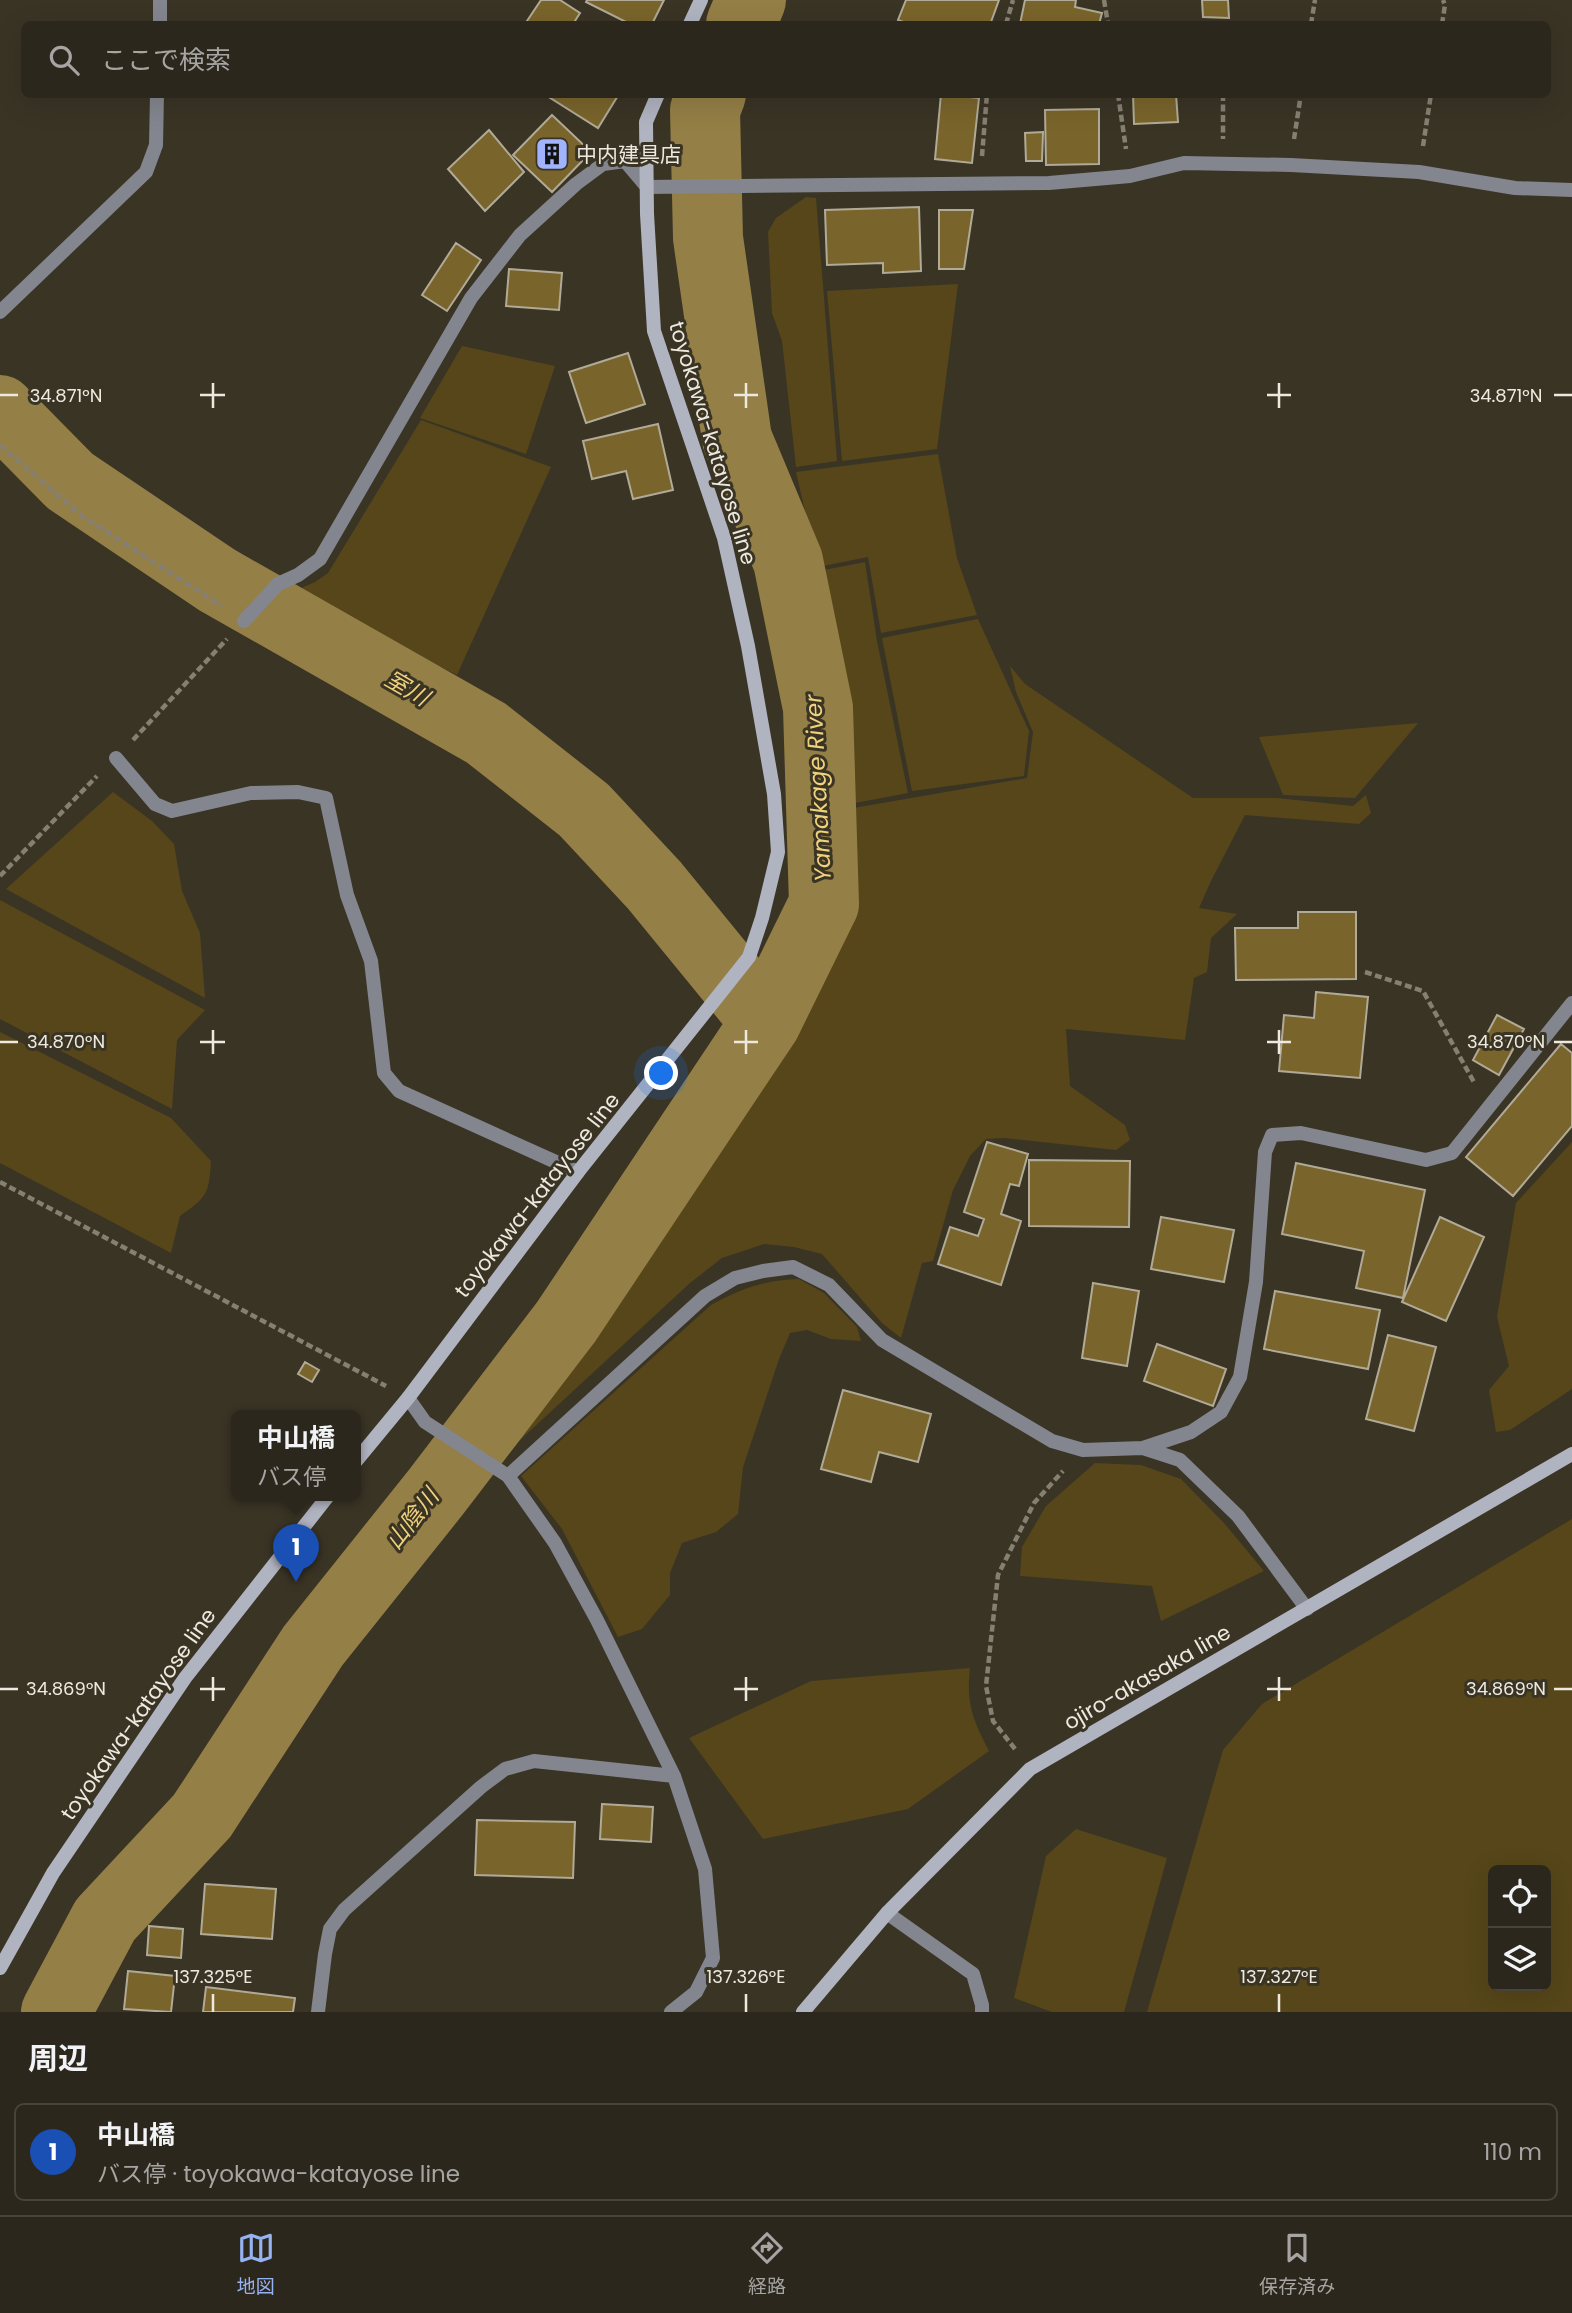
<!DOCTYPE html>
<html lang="ja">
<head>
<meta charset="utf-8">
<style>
  :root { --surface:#2c271c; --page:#383329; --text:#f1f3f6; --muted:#a6a5a3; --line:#48443b; --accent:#95b2f1 }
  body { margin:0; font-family:Poppins,"Noto Sans JP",sans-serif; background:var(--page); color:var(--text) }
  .controls { position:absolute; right:21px; bottom:21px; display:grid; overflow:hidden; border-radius:10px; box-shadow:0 7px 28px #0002 }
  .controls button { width:63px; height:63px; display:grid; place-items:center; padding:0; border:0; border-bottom:2px solid var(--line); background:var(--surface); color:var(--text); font:35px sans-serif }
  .you { position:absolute; left:662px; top:1074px; width:24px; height:24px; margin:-18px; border:5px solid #fff; border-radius:50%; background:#1a73e8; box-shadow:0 0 0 10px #1a73e833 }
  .badge { display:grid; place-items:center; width:46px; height:46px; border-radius:50%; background:var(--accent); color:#fff; font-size:23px; font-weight:700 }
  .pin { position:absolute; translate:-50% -58px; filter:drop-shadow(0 2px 4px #0008) }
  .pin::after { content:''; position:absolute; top:37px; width:24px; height:21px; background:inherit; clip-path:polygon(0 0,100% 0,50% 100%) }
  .popup { position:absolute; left:231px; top:1410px; width:130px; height:91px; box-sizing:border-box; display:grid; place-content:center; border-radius:10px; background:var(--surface); filter:drop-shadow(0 2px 5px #0005); font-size:23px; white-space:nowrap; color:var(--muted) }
  .popup b { font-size:26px; color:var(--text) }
  .popup::after { content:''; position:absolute; left:50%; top:100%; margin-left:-14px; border:14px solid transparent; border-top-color:var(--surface) }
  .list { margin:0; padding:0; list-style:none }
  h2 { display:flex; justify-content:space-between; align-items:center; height:91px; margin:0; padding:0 28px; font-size:30px }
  h2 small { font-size:23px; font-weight:400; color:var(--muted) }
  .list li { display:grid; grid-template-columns:46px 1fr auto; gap:21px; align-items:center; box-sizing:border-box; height:98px; margin:0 14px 14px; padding:0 14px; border:2px solid var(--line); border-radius:10px }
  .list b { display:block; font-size:26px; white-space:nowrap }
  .list p { margin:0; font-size:23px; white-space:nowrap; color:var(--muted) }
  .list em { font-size:23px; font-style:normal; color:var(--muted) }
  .icon { flex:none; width:38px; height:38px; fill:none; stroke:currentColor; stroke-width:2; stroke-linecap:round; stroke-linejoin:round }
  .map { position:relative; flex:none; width:1572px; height:2012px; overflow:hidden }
  .search { position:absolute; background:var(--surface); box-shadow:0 7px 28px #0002; left:21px; right:21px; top:21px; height:77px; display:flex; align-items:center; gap:18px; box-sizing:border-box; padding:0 24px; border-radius:10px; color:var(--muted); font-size:26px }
  .sheet { height:203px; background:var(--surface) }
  nav { display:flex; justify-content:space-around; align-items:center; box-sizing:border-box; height:98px; border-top:2px solid var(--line); background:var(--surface); font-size:19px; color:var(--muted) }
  nav a { display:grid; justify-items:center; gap:4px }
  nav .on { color:var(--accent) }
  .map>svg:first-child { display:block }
  .green { fill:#564619; fill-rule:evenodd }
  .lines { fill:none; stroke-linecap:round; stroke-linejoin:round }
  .river { stroke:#947f46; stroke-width:70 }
  .building { fill:#79642b; stroke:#b1aa97; stroke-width:2 }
  .path { stroke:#868073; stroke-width:4.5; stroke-dasharray:7 3.5; stroke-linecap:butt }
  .street { stroke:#83868e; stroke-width:14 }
  .secondary { stroke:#b0b3c0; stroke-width:14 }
  .ticks { fill:none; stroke:#ede9df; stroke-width:2.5 }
  .labels { text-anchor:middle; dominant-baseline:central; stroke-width:6; stroke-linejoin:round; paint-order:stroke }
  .poi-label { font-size:21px; fill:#ede9df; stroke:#3a3425; text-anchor:start }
  .street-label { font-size:21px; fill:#ede9df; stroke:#3a3425 }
  .water-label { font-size:23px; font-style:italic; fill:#f0d17c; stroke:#3a3425 }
  .ticks-label { font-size:18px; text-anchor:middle; fill:#ede9df; stroke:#3a3425; stroke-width:6; stroke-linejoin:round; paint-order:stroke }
</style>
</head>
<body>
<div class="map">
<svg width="1572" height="2012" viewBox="0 0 1572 2012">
  <rect width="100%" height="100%" fill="#3a3425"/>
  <path class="green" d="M806,197L816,198L837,461L796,467L782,341L772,313L768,232L776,218Z
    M958,284L937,449L842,461L827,291Z
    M462,346L555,366L526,454L420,418Z
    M421,420L551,467L457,675L292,592L315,582L328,573Z
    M938,454L957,558L977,615L881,633L868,557L818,567L796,472Z
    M865,562L877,641L908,793L839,806L835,652L819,571Z
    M978,619L1029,731L1024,776L912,791L882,638Z
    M1010,666L1025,684L1193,798H1277L1353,806L1366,795L1371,813L1359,824L1245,815L1211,881L1199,908L1237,914L1211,938L1207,972L1194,978L1185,1040L1066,1029L1070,1086L1125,1125L1130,1140L1116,1150L1004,1138L986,1139L970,1156L953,1190L933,1261L922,1263L901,1338L882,1323L822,1254L794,1247L764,1244L722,1258L690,1283L504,1455L500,1445L685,1181L777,1036L833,910L836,871V811L1027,778L1033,732L1016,692Z
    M1418,723L1355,798L1283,795L1259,737Z
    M113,792L152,821L174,844L182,891L200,933L205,998L6,889Z
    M0,900L205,1010L177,1040L172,1109L0,1019Z
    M0,1032L171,1118L211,1161C209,1194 207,1197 180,1216L171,1253L0,1163Z
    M1572,1142V1389L1510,1430L1496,1432L1489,1390L1509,1366L1497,1317L1516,1203Z
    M799,1279L824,1293L857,1327L861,1341L831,1339L807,1330L790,1333L779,1359L743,1467L738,1514L716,1532L682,1543L670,1573V1595L642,1629L618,1637L562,1529L521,1476L711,1305C741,1289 764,1280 799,1279Z
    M1095,1463L1141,1465L1181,1479L1224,1523L1264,1571L1161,1621L1152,1586L1020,1576L1022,1547L1046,1506Z
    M1572,1519V2012H1147L1223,1750L1262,1704ZM1493,1870H1546V1986H1493Z
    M970,1668C966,1705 973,1719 989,1751L908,1809L763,1839L689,1738L811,1681Z
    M1076,1829L1167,1858L1124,2012H1052L1014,1998L1046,1856Z"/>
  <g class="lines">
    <path class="river" d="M741,24L751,0
      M0,410L70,481L217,580L486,733L584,810L654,885L766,1022
      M56,2012L105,1920L202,1816L313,1646L436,1492L566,1322L766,1022L824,904L818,708L788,561L737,439L708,238L705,110L711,94"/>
  </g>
  <path class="building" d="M541,0H560L580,13L573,24H525Z
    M587,0H664L652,24H630L586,2Z
    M906,0H999L991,22L998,24H909L898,20Z
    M1025,0H1076L1075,7L1102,13L1099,24H1020Z
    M1202,0H1228L1229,18L1203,17Z
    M544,94H619L598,128Z
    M941,94L979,98L972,163L935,159Z
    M1133,94H1176L1178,122L1134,124Z
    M1099,109V164L1046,165L1045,110Z
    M552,115L591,152L552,192L513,155Z
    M489,130L524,172L485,211L448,169Z
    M1043,132L1042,161H1026L1025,133Z
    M919,207L921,271L883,273V263L827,265L825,210Z
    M939,210H973L964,269H939Z
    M456,243L481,260L447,311L422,295Z
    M509,269L562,273L559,310L506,306Z
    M628,353L645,404L586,423L569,372Z
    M658,424L673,490L633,499L626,471L592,479L583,441Z
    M1298,912H1356V979L1236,980L1235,928H1298Z
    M1316,992L1368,997L1360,1078L1279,1071L1284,1015L1314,1018Z
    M1497,1015L1524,1029L1499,1075L1473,1060Z
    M1561,1044L1572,1053V1126L1513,1196L1466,1157Z
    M987,1142L1028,1154L1019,1186L1010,1184L1001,1214L1021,1221L1001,1285L938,1264L950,1227L978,1236L984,1219L964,1212Z
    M1029,1160L1130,1161L1129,1227L1029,1226Z
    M1296,1163L1425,1190L1403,1298L1356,1288L1364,1251L1282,1234Z
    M1161,1217L1234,1230L1224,1282L1151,1269Z
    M1440,1217L1484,1237L1446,1321L1402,1302Z
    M1093,1283L1139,1291L1127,1366L1082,1358Z
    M1275,1291L1380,1310L1368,1369L1264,1349Z
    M1388,1335L1436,1347L1414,1431L1366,1419Z
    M1157,1344L1226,1369L1213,1406L1144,1381Z
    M305,1362L319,1370L312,1382L298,1374Z
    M843,1390L931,1414L918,1462L879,1452L871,1482L821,1469Z
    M602,1804L653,1807L651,1842L600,1839Z
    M477,1820L575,1822L573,1878L475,1875Z
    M205,1884L276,1889L272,1939L201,1934Z
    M149,1926L183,1929L181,1958L147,1955Z
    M128,1971L175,1976L171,2012L124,2009Z
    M206,1987L295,1998L293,2012H203Z"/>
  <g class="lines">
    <path class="path" d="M1104,0L1108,24
      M1223,23V24
      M1006,24L1013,0
      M1311,24L1315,0
      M1442,24L1445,5L1443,0
      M1118,94L1126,149
      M1223,94V139
      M1294,139L1301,94
      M1423,146L1431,94
      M982,156L987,94
      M0,445L82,516L222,606
      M133,740L227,639
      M0,876L97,776
      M1365,972L1423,991L1475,1084
      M0,1182L386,1386
      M1015,1749L993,1721L986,1686L998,1575L1034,1503L1063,1471"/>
    <path class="street" d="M160,24V0
      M0,312L146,172L156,145L157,94
      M244,621L278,584L298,575L320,559L471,298L520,235L576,184L603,164L625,161L647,187L1049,183L1130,176L1184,163L1291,165L1419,172L1515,188L1572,190
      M116,758L155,804L172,811L251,793L298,792L326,798L347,895L371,961L384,1073L399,1091L578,1172
      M408,1398L425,1422L508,1476L555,1543L597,1620L674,1776L705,1869L713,1958L696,1992L671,2012
      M1143,1448L1180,1460L1238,1516L1307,1609
      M508,1476L705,1296L735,1278L763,1271L793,1267L829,1285L882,1340L1052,1441L1083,1450L1143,1448L1191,1432L1221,1412L1240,1377L1256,1282L1265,1152L1272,1135L1301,1133L1426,1160L1452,1153L1572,1003
      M887,1913L973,1974L982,2005V2012
      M318,2012L325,1954L330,1929L344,1910L481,1787L505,1769L534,1761L674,1776"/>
    <path class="secondary" d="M690,24L701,0
      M356,1461L408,1398L578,1172L749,957L762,918L778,852L774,794L748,646L724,538L654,331L647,214L646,122L658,94
      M0,1968L53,1873L185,1678L328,1496
      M803,2012L887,1913L1030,1769L1572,1454"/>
  </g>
  <path class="ticks" d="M213,383V408M746,383V408M1279,383V408M0,395H18M200,395H225M734,395H758M1267,395H1291M1554,395H1572M213,1030V1054M746,1030V1054M1279,1030V1054M0,1042H18M200,1042H225M734,1042H758M1267,1042H1291M1554,1042H1572M213,1677V1701M746,1677V1701M1279,1677V1701M0,1689H18M200,1689H225M734,1689H758M1267,1689H1291M1554,1689H1572M213,1994V2012M746,1994V2012M1279,1994V2012"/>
  <defs>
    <symbol id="building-square" viewBox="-11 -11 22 22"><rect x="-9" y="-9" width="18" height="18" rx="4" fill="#a1b3fd" stroke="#3a3425"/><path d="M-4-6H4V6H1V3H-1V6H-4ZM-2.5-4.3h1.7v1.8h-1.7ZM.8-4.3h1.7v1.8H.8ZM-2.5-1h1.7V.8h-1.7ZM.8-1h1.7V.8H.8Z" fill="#111"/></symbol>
  </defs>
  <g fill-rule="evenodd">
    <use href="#building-square" x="533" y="135" width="38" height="38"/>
  </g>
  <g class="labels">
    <g class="poi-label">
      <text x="576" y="154">中内建具店</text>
    </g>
    <g class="street-label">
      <text transform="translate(713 443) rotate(73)">toyokawa-katayose line</text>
      <text transform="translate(537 1195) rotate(-52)">toyokawa-katayose line</text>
      <text transform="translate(1147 1677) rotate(-30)">ojiro-akasaka line</text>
      <text transform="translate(138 1714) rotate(-55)">toyokawa-katayose line</text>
    </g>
    <g class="water-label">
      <text transform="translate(407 688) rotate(30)">室川</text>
      <text transform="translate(818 788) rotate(-93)">Yamakage River</text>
      <text transform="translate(412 1519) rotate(-52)">山陰川</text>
    </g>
  </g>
  <g class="ticks-label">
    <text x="66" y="402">34.871°N</text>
    <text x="1506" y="402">34.871°N</text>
    <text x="66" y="1048">34.870°N</text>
    <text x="1506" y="1048">34.870°N</text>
    <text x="66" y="1695">34.869°N</text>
    <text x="1506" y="1695">34.869°N</text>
    <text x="213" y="1983">137.325°E</text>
    <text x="746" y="1983">137.326°E</text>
    <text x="1279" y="1983">137.327°E</text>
  </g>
</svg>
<div class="controls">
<button><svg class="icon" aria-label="locate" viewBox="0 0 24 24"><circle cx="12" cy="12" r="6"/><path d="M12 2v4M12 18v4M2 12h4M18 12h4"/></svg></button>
<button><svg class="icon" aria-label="layers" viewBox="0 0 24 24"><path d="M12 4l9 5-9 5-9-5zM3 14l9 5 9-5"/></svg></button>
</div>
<div class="you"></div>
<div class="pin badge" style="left:296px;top:1582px;background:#1a4fb4">1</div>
<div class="popup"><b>中山橋</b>バス停</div>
<div class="search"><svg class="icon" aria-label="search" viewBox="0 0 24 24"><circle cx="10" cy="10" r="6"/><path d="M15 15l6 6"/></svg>ここで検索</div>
</div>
<section class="sheet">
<h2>周辺<small></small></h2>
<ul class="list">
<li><span class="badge" style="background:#1a4fb4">1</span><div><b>中山橋</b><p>バス停 · toyokawa-katayose line</p></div><em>110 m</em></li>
</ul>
</section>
<nav>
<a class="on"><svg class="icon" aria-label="map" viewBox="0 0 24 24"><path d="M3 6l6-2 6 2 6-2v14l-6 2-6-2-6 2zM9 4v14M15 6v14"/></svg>地図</a>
<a><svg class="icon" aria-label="directions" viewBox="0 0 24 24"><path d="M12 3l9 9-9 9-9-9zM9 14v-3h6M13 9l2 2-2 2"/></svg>経路</a>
<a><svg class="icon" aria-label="saved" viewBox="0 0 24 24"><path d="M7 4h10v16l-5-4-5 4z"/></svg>保存済み</a>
</nav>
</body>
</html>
